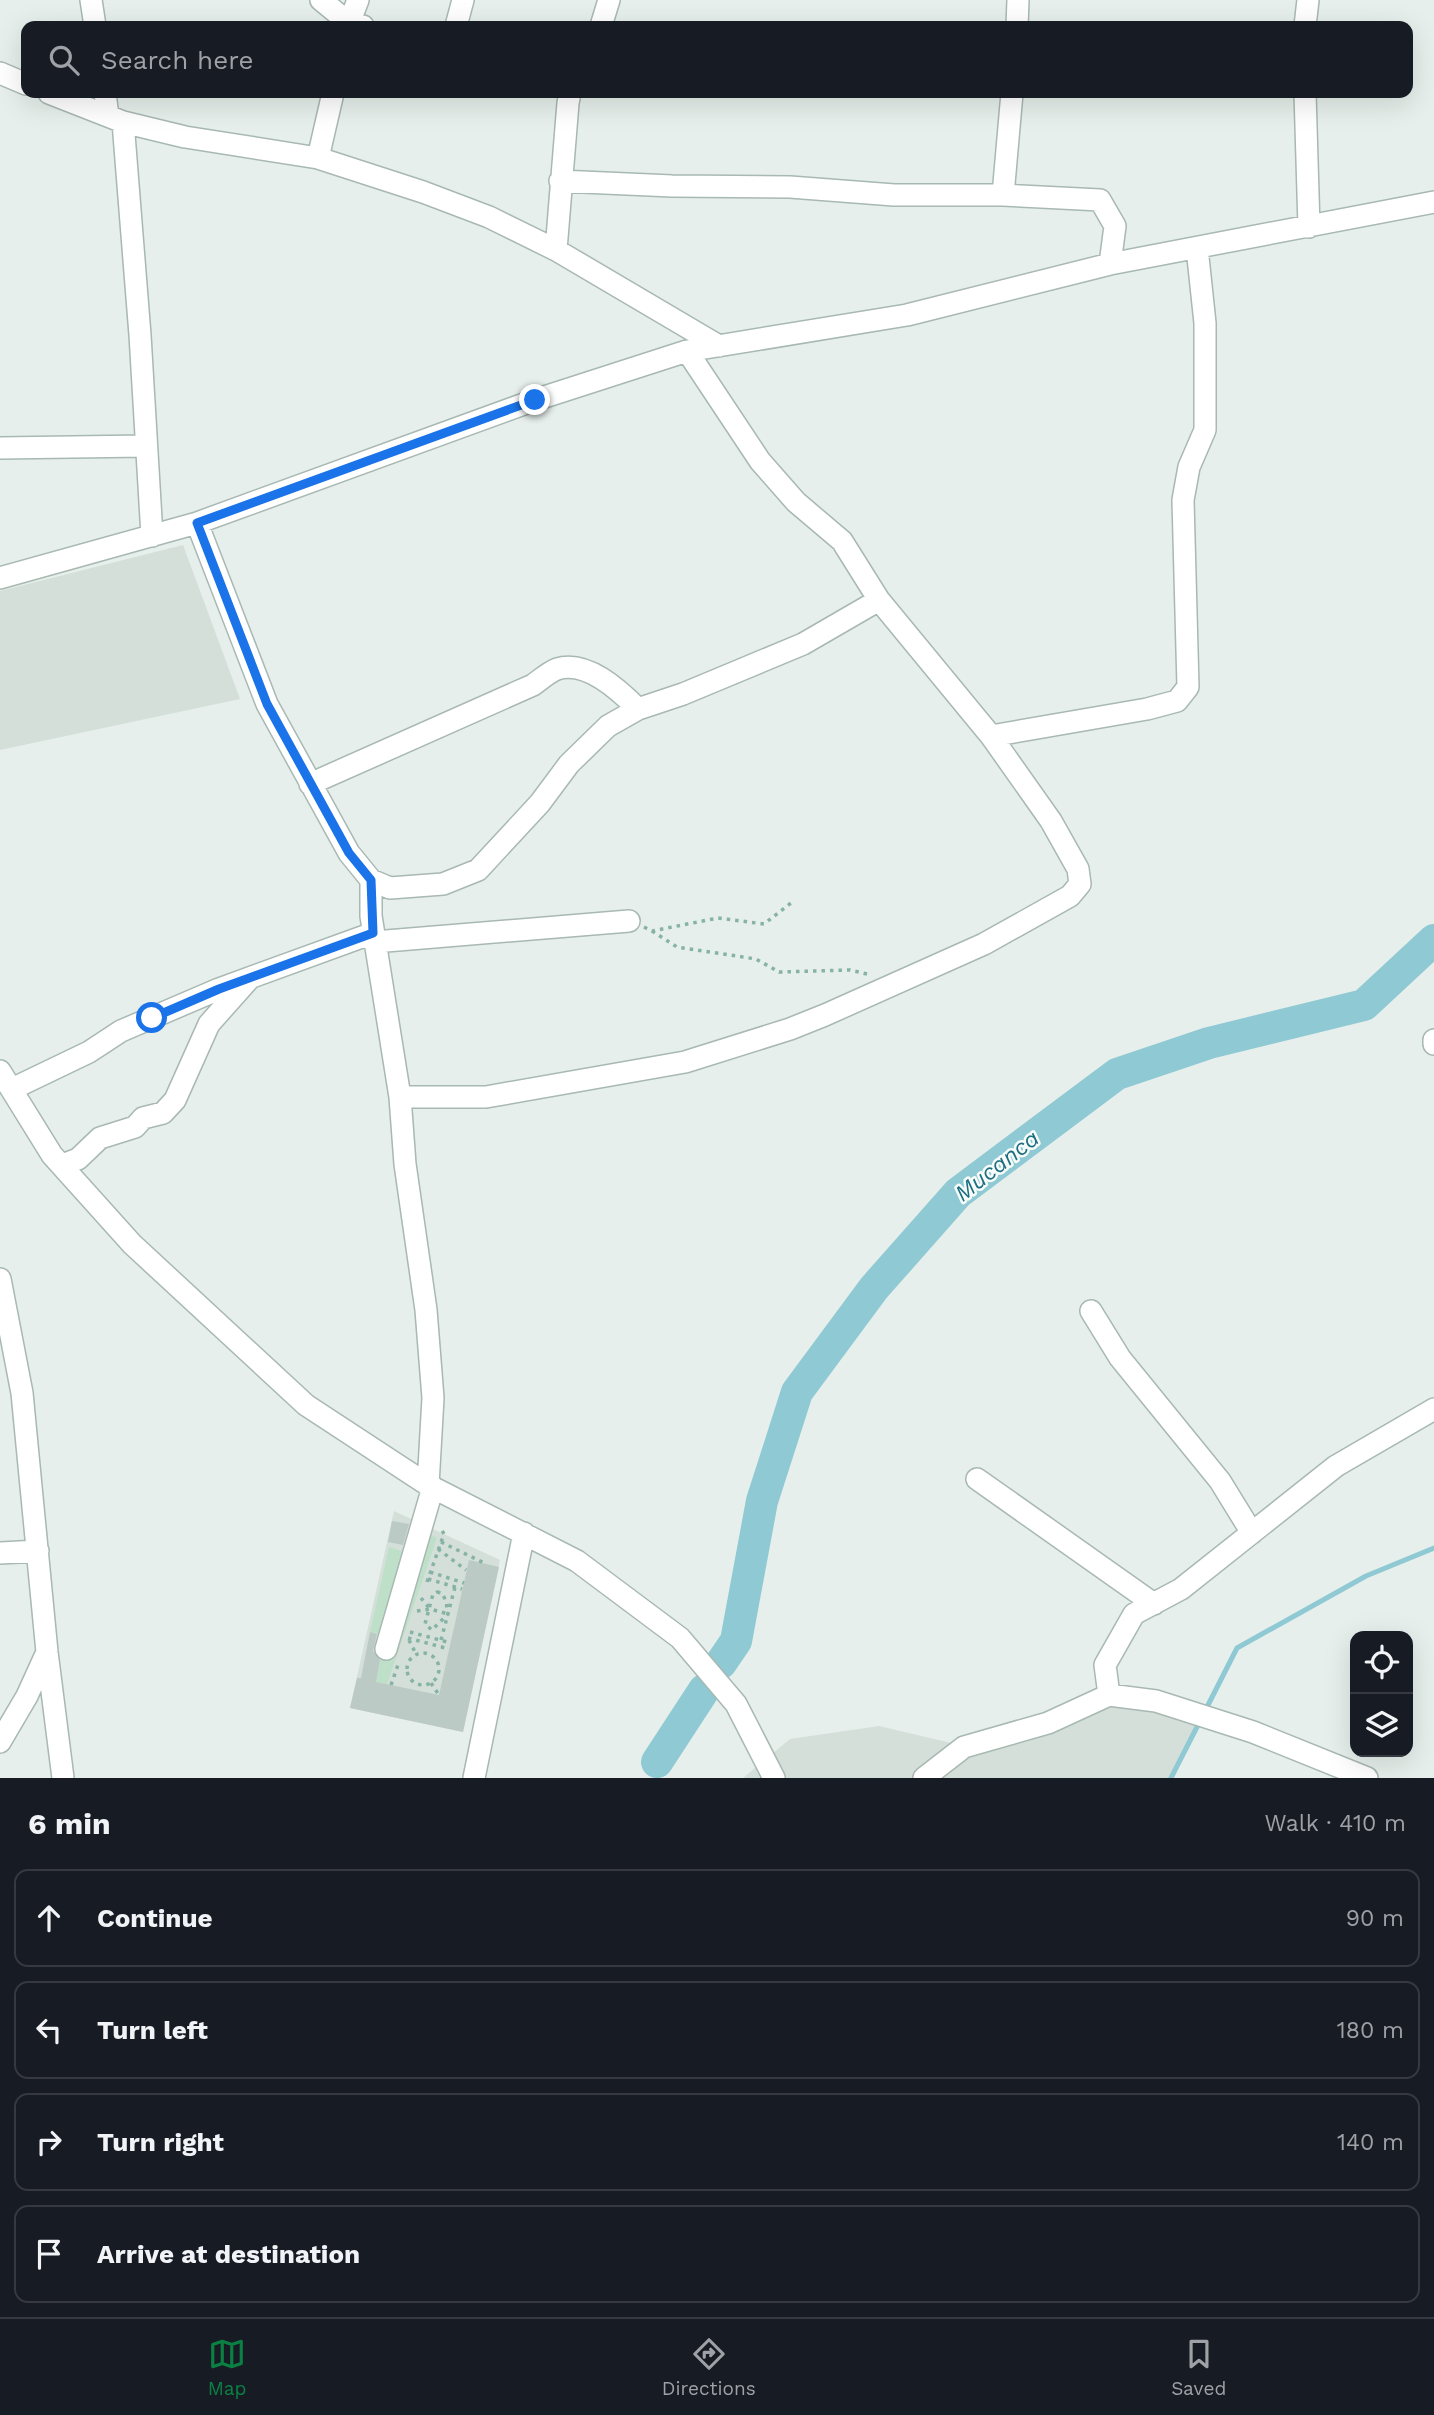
<!DOCTYPE html>
<html lang="en">
<head>
<meta charset="utf-8">
<style>
  :root { --surface:#171b24; --page:#242831; --text:#f1f3f6; --muted:#9ea1a6; --line:#363941; --accent:#0b8043 }
  body { margin:0; font-family:"Work Sans",sans-serif; background:var(--page); color:var(--text) }
  .controls { position:absolute; right:21px; bottom:21px; display:grid; overflow:hidden; border-radius:14px; box-shadow:0 7px 28px #0002 }
  .controls button { width:63px; height:63px; display:grid; place-items:center; padding:0; border:0; border-bottom:2px solid var(--line); background:var(--surface); color:var(--text); font:35px sans-serif }
  .stop { position:absolute; width:21px; height:21px; margin:-16px; border:5px solid #1a73e8; border-radius:50%; background:#fff }
  .stop.end { background:#1a73e8; border-color:#fff; box-shadow:0 2px 7px #0008 }
  .list { margin:0; padding:0; list-style:none }
  h2 { display:flex; justify-content:space-between; align-items:center; height:91px; margin:0; padding:0 28px; font-size:30px }
  h2 small { font-size:23px; font-weight:400; color:var(--muted) }
  .list li { display:grid; grid-template-columns:46px 1fr auto; gap:21px; align-items:center; box-sizing:border-box; height:98px; margin:0 14px 14px; padding:0 14px; border:2px solid var(--line); border-radius:14px }
  .list b { display:block; font-size:26px; white-space:nowrap }
  .list em { font-size:23px; font-style:normal; color:var(--muted) }
  .icon { flex:none; width:38px; height:38px; fill:none; stroke:currentColor; stroke-width:2; stroke-linecap:round; stroke-linejoin:round }
  .map { position:relative; flex:none; width:1434px; height:1778px; overflow:hidden }
  .search { position:absolute; background:var(--surface); box-shadow:0 7px 28px #0002; left:21px; right:21px; top:21px; height:77px; display:flex; align-items:center; gap:18px; box-sizing:border-box; padding:0 24px; border-radius:14px; color:var(--muted); font-size:26px }
  .sheet { height:539px; background:var(--surface) }
  nav { display:flex; justify-content:space-around; align-items:center; box-sizing:border-box; height:98px; border-top:2px solid var(--line); background:var(--surface); font-size:19px; color:var(--muted) }
  nav a { display:grid; justify-items:center; gap:4px }
  nav .on { color:var(--accent) }
  .map>svg:first-child { display:block }
  .built { fill:#d4dfda }
  .green { fill:#bfe0c8 }
  .lines { fill:none; stroke-linecap:round; stroke-linejoin:round }
  .stream { stroke:#8ec9d4; stroke-width:5 }
  .river { stroke:#8ec9d4; stroke-width:32 }
  .building { fill:#bbcac4 }
  .minor-casing { stroke:#a8b8b2; stroke-width:24 }
  .path { stroke:#86b3a5; stroke-width:3.5; stroke-dasharray:3.5 5; stroke-linecap:butt }
  .minor { stroke:#fff; stroke-width:21 }
  .route { stroke:#1a73e8; stroke-width:9 }
  .labels { text-anchor:middle; dominant-baseline:central; stroke-width:5; stroke-linejoin:round; paint-order:stroke }
  .water-label { font-size:23px; font-style:italic; fill:#1c6f80; stroke:#f7fbf9 }
</style>
</head>
<body>
<div class="map">
<svg width="1434" height="1778" viewBox="0 0 1434 1778">
  <rect width="100%" height="100%" fill="#e6efeb"/>
  <path class="built" d="M183,545L240,699L0,750V591Z
    M394,1511L500,1560L463,1732L350,1708Z
    M1109,1695L1202,1716L1171,1778H743L790,1739L879,1726L964,1746Z"/>
  <path class="green" d="M426,1532L437,1538L387,1684L376,1682L381,1656Z
    M389,1547L405,1552L385,1635L370,1632Z"/>
  <g class="lines">
    <path class="stream" d="M1204,1713L1237,1648L1366,1576L1434,1548
      M1171,1778L1200,1721"/>
    <path class="river" d="M721,1663L736,1641L762,1501L797,1392L874,1288L958,1193L1117,1074L1209,1043L1364,1005L1434,940
      M657,1762L704,1690"/>
  </g>
  <path class="building" d="M392,1521L409,1524L403,1545L388,1542Z
    M469,1560L499,1567L463,1732L350,1708L357,1678H361L370,1632L377,1634L373,1651L380,1660L376,1682L439,1695Z"/>
  <g class="lines">
    <defs>
      <path id="minor" d="M91,0L95,26
        M321,0L349,23L363,26
        M348,26L358,0
        M456,26L463,0
        M601,26L609,0
        M1017,26L1018,0
        M1305,26L1308,0
        M0,73L26,84
        M49,93L123,122L185,137L318,158L423,192L489,217L556,250L719,346
        M105,93L108,116
        M1305,93L1309,227
        M123,122L140,335L152,536
        M318,158L333,93
        M560,181L672,186L790,187L894,195H1003L1100,200L1115,226L1110,264
        M1003,195L1012,93
        M556,250L568,103L570,93
        M0,448L145,446
        M197,523L267,704L349,853L371,880V916L400,1097L405,1164L426,1310L433,1398L428,1485
        M0,578L197,523L535,400L687,351L907,315L1110,264L1434,202
        M991,736L1147,709L1177,701L1188,687L1183,500L1189,467L1205,430V323L1197,248
        M310,784L533,685C540,680 549,672 557,669C587,660 619,690 638,709
        M371,880L390,888L443,884L478,870L540,803L569,764L608,726L638,709L683,694L803,644L879,600
        M374,942L629,921
        M1434,1040V1044
        M0,1071L52,1155L132,1244L306,1405L428,1485L577,1561L680,1638L736,1704L774,1778
        M12,1089L89,1052L121,1031L219,989L373,933
        M400,1097H486L685,1062L790,1029L825,1015L984,944L1070,896L1080,884L1078,869L1051,821L991,736L879,600L842,541L796,502L760,461L687,351
        M62,1165L78,1159L100,1138L135,1127L143,1118L163,1113L175,1100L209,1024L249,979
        M0,1279L22,1393L47,1652L63,1778
        M1091,1311L1120,1358L1220,1481L1252,1533
        M977,1479L1154,1604
        M0,1553L38,1551
        M386,1649L433,1487
        M1109,1695L1105,1665L1134,1614L1181,1589L1336,1466L1434,1409
        M0,1742L27,1696L47,1652
        M474,1778L524,1533
        M924,1778L964,1747L1048,1723L1109,1695L1156,1701L1253,1732L1367,1778"/>
    </defs>
    <use href="#minor" class="minor-casing"/>
    <path class="path" d="M644,927L652,931L718,918L764,924L791,903
      M652,931L677,947L756,959L779,972L850,970L871,975
      M441,1542L484,1563
      M438,1549L466,1570
      M430,1572L464,1583
      M428,1579L462,1589
      M427,1582L444,1534L440,1527
      M437,1592L442,1593L446,1601L448,1614L432,1630L425,1624L433,1594Z
      M421,1598L430,1609
      M417,1611L430,1609L448,1614
      M410,1632L451,1643
      M408,1638L449,1649
      M409,1640L416,1654
      M441,1640L455,1587
      M407 1669a16 16 0 1 1 32 0a16 16 0 1 1-32 0Z
      M431,1683L439,1695
      M391,1685L399,1662"/>
    <use href="#minor" class="minor"/>
  </g>
  <g class="lines">
    <path class="route" d="M152,1018L219,989L373,933L371,880L349,853L267,704L197,523L535,400"/>
  </g>
  <g class="labels">
    <g class="water-label">
      <text transform="translate(997 1166) rotate(-38)">Mucanca</text>
    </g>
  </g>
</svg>
<div class="controls">
<button><svg class="icon" aria-label="locate" viewBox="0 0 24 24"><circle cx="12" cy="12" r="6"/><path d="M12 2v4M12 18v4M2 12h4M18 12h4"/></svg></button>
<button><svg class="icon" aria-label="layers" viewBox="0 0 24 24"><path d="M12 4l9 5-9 5-9-5zM3 14l9 5 9-5"/></svg></button>
</div>
<div class="stop" style="left:152px;top:1018px"></div>
<div class="stop end" style="left:535px;top:400px"></div>
<div class="search"><svg class="icon" aria-label="search" viewBox="0 0 24 24"><circle cx="10" cy="10" r="6"/><path d="M15 15l6 6"/></svg>Search here</div>
</div>
<section class="sheet">
<h2>6 min<small>Walk · 410 m</small></h2>
<ul class="list">
<li><svg class="icon" aria-label="ahead" viewBox="0 0 24 24"><path d="M12 20V5M6 11l6-6 6 6"/></svg><div><b>Continue</b></div><em>90 m</em></li>
<li><svg class="icon" aria-label="left" viewBox="0 0 24 24"><path d="M17 20v-9H6M10 6l-5 5 5 5"/></svg><div><b>Turn left</b></div><em>180 m</em></li>
<li><svg class="icon" aria-label="right" viewBox="0 0 24 24"><path d="M7 20v-9h11M14 6l5 5-5 5"/></svg><div><b>Turn right</b></div><em>140 m</em></li>
<li><svg class="icon" aria-label="arrive" viewBox="0 0 24 24"><path d="M6 21V4h12l-3 4 3 4H6"/></svg><div><b>Arrive at destination</b></div></li>
</ul>
</section>
<nav>
<a class="on"><svg class="icon" aria-label="map" viewBox="0 0 24 24"><path d="M3 6l6-2 6 2 6-2v14l-6 2-6-2-6 2zM9 4v14M15 6v14"/></svg>Map</a>
<a><svg class="icon" aria-label="directions" viewBox="0 0 24 24"><path d="M12 3l9 9-9 9-9-9zM9 14v-3h6M13 9l2 2-2 2"/></svg>Directions</a>
<a><svg class="icon" aria-label="saved" viewBox="0 0 24 24"><path d="M7 4h10v16l-5-4-5 4z"/></svg>Saved</a>
</nav>
</body>
</html>
